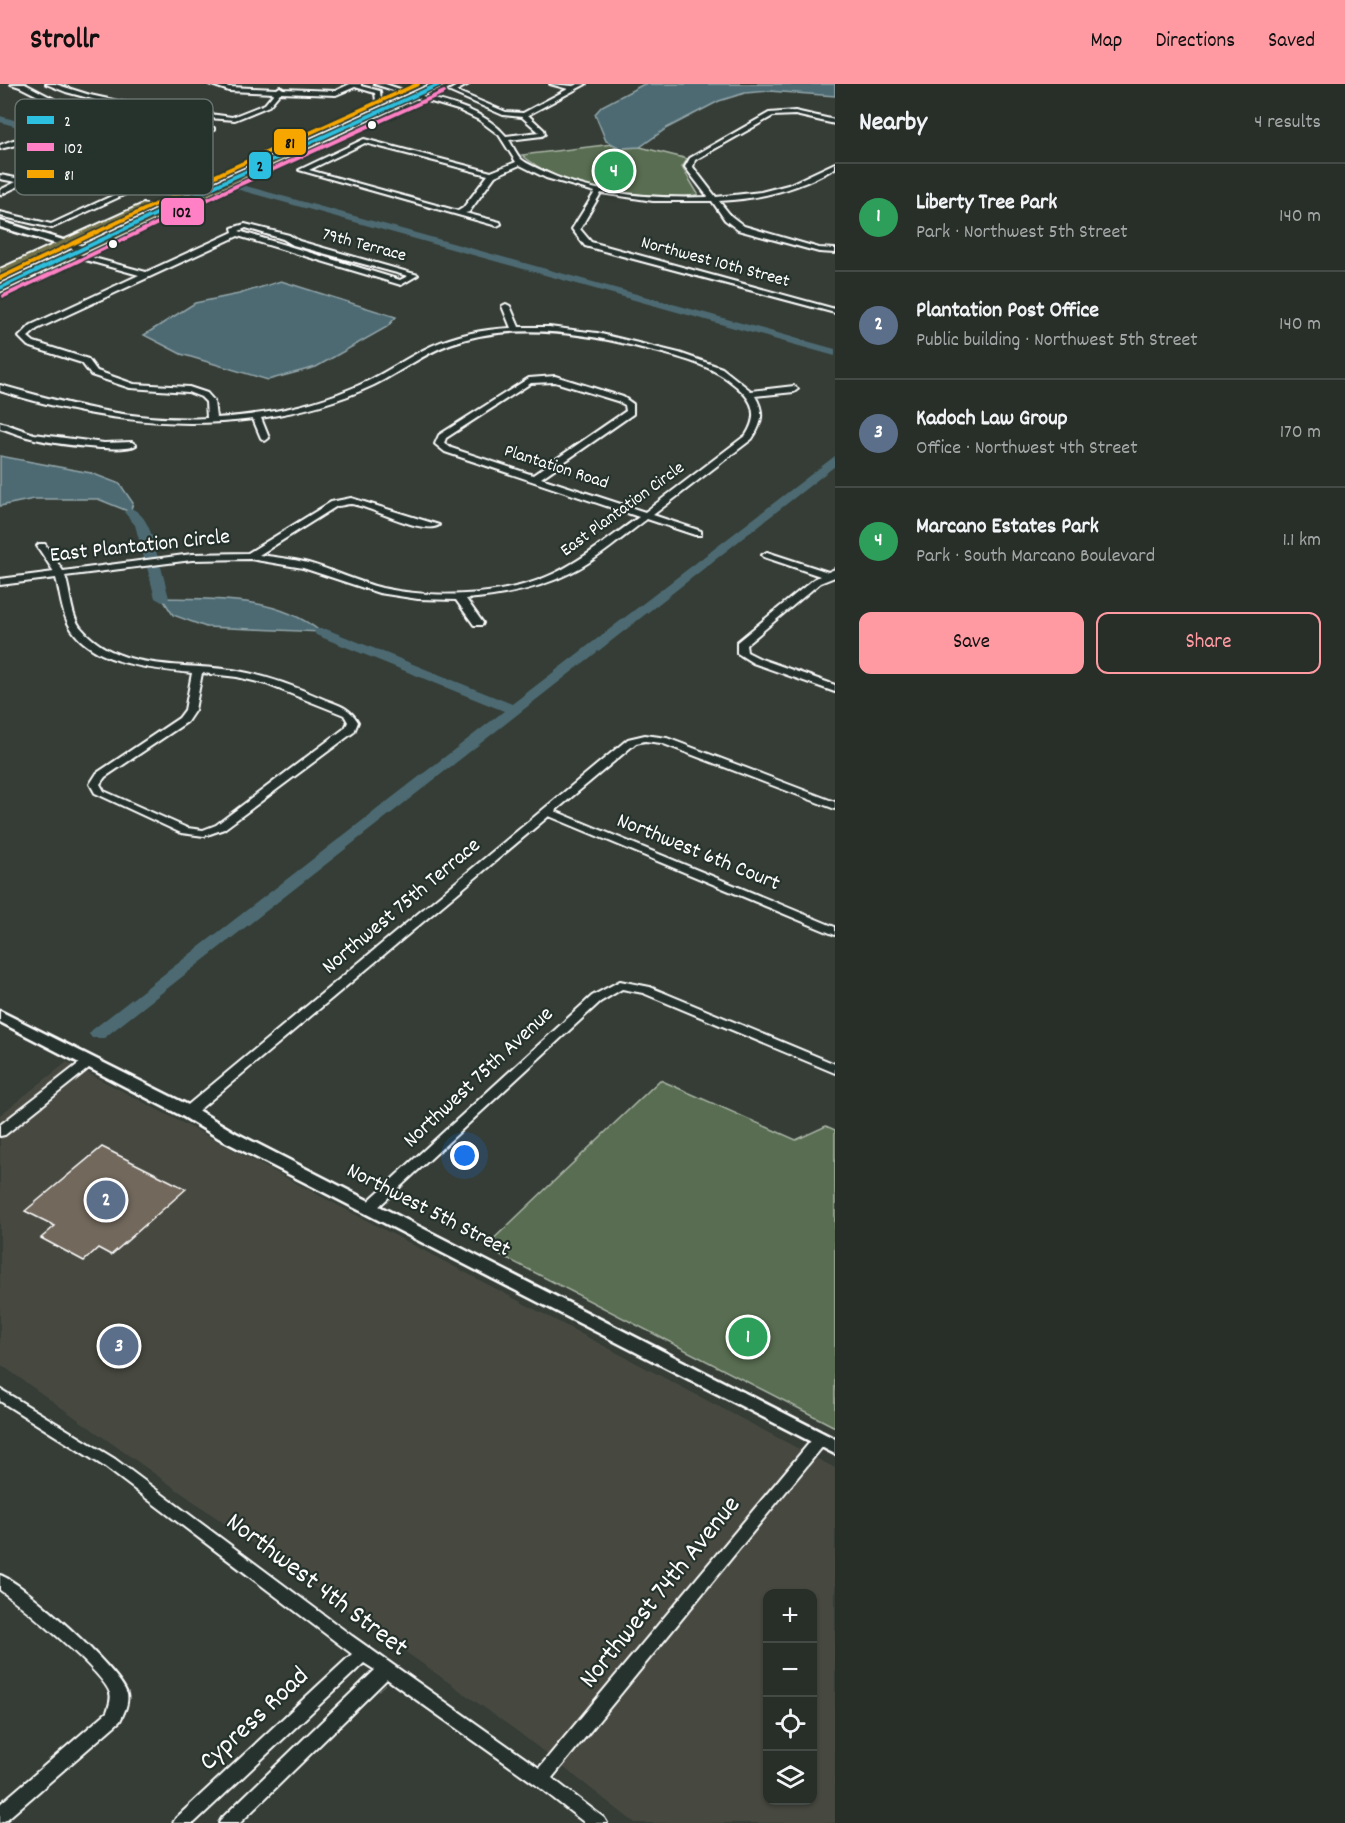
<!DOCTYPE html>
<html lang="en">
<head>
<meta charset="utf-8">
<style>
  :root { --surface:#282e28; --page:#303630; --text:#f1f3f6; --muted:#a5a8a8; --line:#444a45; --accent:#ff9aa2 }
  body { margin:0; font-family:Dekko,sans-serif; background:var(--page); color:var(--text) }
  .controls { position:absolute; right:18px; bottom:18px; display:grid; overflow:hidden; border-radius:12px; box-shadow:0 2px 4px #0004 }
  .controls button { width:54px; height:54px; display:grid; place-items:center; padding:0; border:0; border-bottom:2px solid var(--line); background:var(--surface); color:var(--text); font:30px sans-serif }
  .you { position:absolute; left:465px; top:1072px; width:21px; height:21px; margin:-15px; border:4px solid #fff; border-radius:50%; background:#1a73e8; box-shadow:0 0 0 9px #1a73e833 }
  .badge { display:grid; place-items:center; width:39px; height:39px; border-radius:50%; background:var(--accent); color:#fff; font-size:20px; font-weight:700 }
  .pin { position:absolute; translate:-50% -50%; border:3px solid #fff; box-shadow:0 2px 6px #0006 }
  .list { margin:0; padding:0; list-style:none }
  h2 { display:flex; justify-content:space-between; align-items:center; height:78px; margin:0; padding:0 24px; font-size:26px }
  h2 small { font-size:20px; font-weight:400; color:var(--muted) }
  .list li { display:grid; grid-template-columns:39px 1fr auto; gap:18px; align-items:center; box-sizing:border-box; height:108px; padding:0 24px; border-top:2px solid var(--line) }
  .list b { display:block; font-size:22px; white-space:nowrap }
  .list p { margin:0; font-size:20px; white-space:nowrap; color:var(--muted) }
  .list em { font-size:20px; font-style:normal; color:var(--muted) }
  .actions { display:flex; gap:12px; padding:18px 24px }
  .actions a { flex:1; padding:14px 0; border:2px solid var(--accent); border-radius:12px; text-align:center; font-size:21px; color:var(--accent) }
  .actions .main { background:var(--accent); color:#111 }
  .icon { flex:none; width:33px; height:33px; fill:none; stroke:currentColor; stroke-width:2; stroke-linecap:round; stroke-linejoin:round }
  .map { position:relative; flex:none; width:835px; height:1739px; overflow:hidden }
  header { display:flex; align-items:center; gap:36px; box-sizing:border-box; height:84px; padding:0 30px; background:var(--accent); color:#111 }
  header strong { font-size:28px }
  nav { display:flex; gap:33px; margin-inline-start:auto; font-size:21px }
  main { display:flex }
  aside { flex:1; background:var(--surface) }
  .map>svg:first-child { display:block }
  .built { fill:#474a41; fill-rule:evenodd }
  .green { fill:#596d51; stroke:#acb6a8; stroke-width:1.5 }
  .water { fill:#4d6b73; stroke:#94a6ab; stroke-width:1.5 }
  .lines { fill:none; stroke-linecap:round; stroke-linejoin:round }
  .canal { fill:#4d6b73; fill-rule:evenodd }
  .building { fill:#72675b; stroke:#fff; stroke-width:1.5 }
  .minor-casing { stroke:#fff; stroke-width:4 }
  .tertiary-casing { stroke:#fff; stroke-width:5 }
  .primary-casing { stroke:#fff; stroke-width:4 }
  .minor { fill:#26332d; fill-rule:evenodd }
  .tertiary { fill:#26332d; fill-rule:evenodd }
  .primary { fill:#70704a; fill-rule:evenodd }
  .bus-1-casing { stroke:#26332d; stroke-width:7 }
  .bus-2-casing { stroke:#26332d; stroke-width:7 }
  .bus-3-casing { stroke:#26332d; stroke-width:7 }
  .bus-1 { stroke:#2dbfdf; stroke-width:4 }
  .bus-2 { stroke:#ff80c5; stroke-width:4 }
  .bus-3 { stroke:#f7a600; stroke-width:4 }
  .bus-dot { fill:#fff; stroke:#26332d; stroke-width:2 }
  .labels { text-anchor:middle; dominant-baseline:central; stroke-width:4.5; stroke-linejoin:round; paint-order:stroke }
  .far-street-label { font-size:18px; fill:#fff; stroke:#26332d }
  .street-label { font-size:22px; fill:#fff; stroke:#26332d }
  .near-street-label { font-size:27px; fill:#fff; stroke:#26332d }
  .key { fill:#26332d; stroke:#67706c; stroke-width:1.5 }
  .key-label { font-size:16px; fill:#fff }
  .line-badge { stroke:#26332d; stroke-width:2 }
  .pale-badge-label { font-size:16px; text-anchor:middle; font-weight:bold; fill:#111 }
</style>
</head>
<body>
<header>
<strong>Strollr</strong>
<nav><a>Map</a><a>Directions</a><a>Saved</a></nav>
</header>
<main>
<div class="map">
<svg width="835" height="1739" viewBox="0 0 835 1739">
  <rect width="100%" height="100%" fill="#353d36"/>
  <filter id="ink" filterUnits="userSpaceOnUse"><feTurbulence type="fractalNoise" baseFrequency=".0167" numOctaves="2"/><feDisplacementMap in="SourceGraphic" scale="12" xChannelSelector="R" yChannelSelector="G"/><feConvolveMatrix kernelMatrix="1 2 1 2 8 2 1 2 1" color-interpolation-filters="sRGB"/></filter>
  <g filter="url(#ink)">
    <path class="built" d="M67,978L835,1384V1739H635L517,1647L0,1280V1031ZM768,1510H812V1716H768Z"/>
    <path class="green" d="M613,60L621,64L640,63L688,75L682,83L698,110C688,115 673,112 662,112C612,110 561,104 522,71Z
      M660,996L796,1056L826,1042L835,1046V1343L485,1163Z"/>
    <path class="water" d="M644,0H835V12L769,7L745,9L719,17L667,44L640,63L621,64L606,57L595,30L602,22Z
      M281,197L396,233L387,243L316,283L268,296L181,270L144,251L195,219L239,210Z
      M0,372L91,389L120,400L133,419L130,428L98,415H34L0,422Z
      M162,514C217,515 276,512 321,548L206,543L173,531Z"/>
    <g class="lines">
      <path class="canal" d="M0,32L199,89L201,91L193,93L0,38Z
        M229,99H235L835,265V272L229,103Z
        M835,372V382L104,954H92L89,950L92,946L504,627L316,551L314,548L316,545H326L512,620Z
        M130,424C149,430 153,457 158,474L156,477L151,478L144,474L135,441L124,428Z
        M154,479L161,483L169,514L167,517L162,518L155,514L147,483Z"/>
    </g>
    <path class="building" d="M102,1063L186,1105L111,1171L98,1164L84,1177L41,1154L55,1142L25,1127Z"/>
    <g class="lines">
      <defs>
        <path id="minor" d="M11,0H25L56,16L128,28L152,42L168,49L194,51L206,46L192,41L201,33L107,19L66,8L46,0H55L90,11L127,19L232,33L265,20L274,9L229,7L209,0H219L229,3L277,5L280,3L283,5L335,7L350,0H361V2L380,7L381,16L376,17L375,9L355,3L336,11L280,9L269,22L235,36L208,34L200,40L214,44V46L194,55L167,52L147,45L124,31L52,19L20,3Z
          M374,0H385L403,6L400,8Z
          M461,0H469L456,7L506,28L523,29L568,5L550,0L573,2L578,0H586L528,31L544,46L545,50L542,52L509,56C513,62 516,70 521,75C527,80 535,83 541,86C591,111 654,115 708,113L685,83L690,74L769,29L795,27L835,36V40L795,31L773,32L695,76L693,83L716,113L761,108L788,101L835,79V84C799,105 761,115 719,117L731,132L744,142L819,164L835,165V169L819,168L738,146L725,136L712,117H653L601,109L580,145L591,158L835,225V229L585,162L572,145L595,108L546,94L520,81L495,92L469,128L465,129L500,138L501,140L497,142L299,86L364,55L491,88L516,78L499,51L479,36L458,26L411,12L414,10C447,18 483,25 506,52L539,48L522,33L503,31L448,7ZM365,59L488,91L463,124L458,127L309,86Z
          M24,55L151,93L152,98L52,144L0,132V128L51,140L144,97L24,59L0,65V61L13,56Z
          M0,91L57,102L61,104L57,106L23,100L0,111V106L16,98L0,95Z
          M245,140L289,151L299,157L418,191L401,201L238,152L37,245L28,253L34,258L88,275L97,287L134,300L189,303L207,309L214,317L216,334C261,331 308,323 350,305C379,294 403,275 431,262C456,251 484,245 511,244L502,222L506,220L510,222L519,243H549L597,249L679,269L722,284L751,307L794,302L798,305L794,308L755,312C765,328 762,340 752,355L653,431L701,447V451H695L647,435C624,452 597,476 572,488C539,505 502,512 466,515L483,539L482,541H474L456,516L418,515L379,509L303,484L250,475L192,476L65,492C71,508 70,532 82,545C120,589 186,578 238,587C267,592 294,602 321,614C337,621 349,622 358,638L354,648L224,745L204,752L181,749L95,709L90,700L97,689L179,634L185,626L192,589C152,585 88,580 68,539C61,525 60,508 56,494L0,501V495L54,488L37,462L39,460H45L63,487L192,470L248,469L331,418L351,414L439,441C423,452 371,422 351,420C347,420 341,422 337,422L259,471C275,473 292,475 308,479C333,486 357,498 382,504C438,516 518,513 568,482C593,468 616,449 639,433L445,368L435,360L439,351L529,294L555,292L623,313L633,320V330L541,394L645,428L746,351C762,326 749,311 727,295C700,276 665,270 634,262C575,247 509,239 450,260C423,270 400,288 374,301C338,318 300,328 261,334L269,354L265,357L261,354L253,335C166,346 84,333 0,307V301C71,321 132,338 207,334L206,318L201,313L188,308L130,304L91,291L82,279L28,262L19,253L31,241L139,191L71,172V168L146,188L233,148L232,144ZM246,144L283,155L293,161L408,192L400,196L239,147ZM555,298L617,317L625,321L626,327L533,391L451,364L444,359L446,354L531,299ZM202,589L237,593L266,600L344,631L348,638L345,644L216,741L203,746L187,744L104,707L100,700L105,693L187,638L195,626Z
          M0,338L34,350L104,359L132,358L136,361C123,370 49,359 31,354C21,352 10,347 0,344Z
          M767,468L828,488L835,485V493L820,499L746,561L747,568L761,575L835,601V608L753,579L737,569V558L814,495L820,492L764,473L762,471Z
          M645,651L667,654L835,718V725L661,659L645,657L636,659L555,727L835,843V851L549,732L193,1031H183L182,1028L183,1025L628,655Z
          M620,897L650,903L835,980V989L643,909L622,905L600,918L375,1126H365L363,1123L365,1120L592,912Z
          M90,973L96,977L94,980L5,1051L0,1052V1041L86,974Z
          M0,1305L115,1375L352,1552L539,1684L815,1352L820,1350L825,1352L828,1356L552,1694L604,1734L607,1739H585L535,1700L387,1595L240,1739H219L222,1734L375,1586L364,1579L194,1739H173L176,1734L352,1570L105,1383L0,1317Z
          M0,1491C23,1498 121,1587 127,1610C129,1619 124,1629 120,1637L6,1736L0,1739V1720L107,1628C109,1622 112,1615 110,1609C103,1587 22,1522 0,1506Z"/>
        <path id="tertiary" d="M0,137L86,163L88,165L80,167L0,143Z
          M0,927L194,1024L236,1049L835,1355V1370L224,1057L182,1032L0,938Z"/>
        <path id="primary" d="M432,0H445L0,208V200L228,92Z
          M143,120L147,121V125L0,192V185Z"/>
      </defs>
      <use href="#minor" class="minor-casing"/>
      <use href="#tertiary" class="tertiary-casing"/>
      <use href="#primary" class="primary-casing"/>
      <use href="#minor" class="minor"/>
      <use href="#tertiary" class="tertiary"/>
      <use href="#primary" class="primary"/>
      <defs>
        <path id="bus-1" d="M0,204L232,94L440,0"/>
        <path id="bus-2" d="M4,212L236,102L444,8"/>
        <path id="bus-3" d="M0,194L228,86L418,0"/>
      </defs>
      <use href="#bus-1" class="bus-1-casing"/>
      <use href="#bus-2" class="bus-2-casing"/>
      <use href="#bus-3" class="bus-3-casing"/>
      <use href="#bus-1" class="bus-1"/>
      <use href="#bus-2" class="bus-2"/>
      <use href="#bus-3" class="bus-3"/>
    </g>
  </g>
  <g class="bus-dot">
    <circle cx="372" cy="41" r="5"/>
    <circle cx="113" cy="160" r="5"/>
  </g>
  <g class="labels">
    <g class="far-street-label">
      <text transform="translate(364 162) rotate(15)">79th Terrace</text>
      <text transform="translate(715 179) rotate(15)">Northwest 10th Street</text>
      <text transform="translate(556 384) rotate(18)">Plantation Road</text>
      <text transform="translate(623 426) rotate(-36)">East Plantation Circle</text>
    </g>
    <g class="street-label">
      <text transform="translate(140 463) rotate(-6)">East Plantation Circle</text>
      <text transform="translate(698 769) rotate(22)">Northwest 6th Court</text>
      <text transform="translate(402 823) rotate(-40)">Northwest 75th Terrace</text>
      <text transform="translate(479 994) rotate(-43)">Northwest 75th Avenue</text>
      <text transform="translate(428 1127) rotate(27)">Northwest 5th Street</text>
    </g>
    <g class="near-street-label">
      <text transform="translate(316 1502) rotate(37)">Northwest 4th Street</text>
      <text transform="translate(661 1509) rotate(-51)">Northwest 74th Avenue</text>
      <text transform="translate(255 1636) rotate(-43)">Cypress Road</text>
    </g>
  </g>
  <rect x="15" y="15" width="198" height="96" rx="9" class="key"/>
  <rect x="27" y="32" width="27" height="8" fill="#2dbfdf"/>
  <rect x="27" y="59" width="27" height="8" fill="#ff80c5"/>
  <rect x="27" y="86" width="27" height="8" fill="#f7a600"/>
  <g class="key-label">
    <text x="64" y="42">2</text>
    <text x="64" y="69">102</text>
    <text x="64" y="96">81</text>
  </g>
  <g class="line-badge">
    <rect x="273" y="44" width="34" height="28" rx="6" fill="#f7a600"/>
    <rect x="248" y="67" width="24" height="29" rx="6" fill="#2dbfdf"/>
    <rect x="160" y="113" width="45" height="29" rx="6" fill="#ff80c5"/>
  </g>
  <g class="pale-badge-label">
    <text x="290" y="64">81</text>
    <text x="260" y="87">2</text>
    <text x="182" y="133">102</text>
  </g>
</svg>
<div class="controls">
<button>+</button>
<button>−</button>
<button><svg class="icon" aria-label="locate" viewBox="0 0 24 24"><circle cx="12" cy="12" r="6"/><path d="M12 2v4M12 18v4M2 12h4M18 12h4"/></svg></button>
<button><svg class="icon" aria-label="layers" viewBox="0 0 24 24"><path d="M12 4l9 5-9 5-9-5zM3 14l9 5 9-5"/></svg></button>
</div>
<div class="you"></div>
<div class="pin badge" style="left:748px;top:1253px;background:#2e9e5b">1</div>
<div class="pin badge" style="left:106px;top:1116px;background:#5c6f8a">2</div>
<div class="pin badge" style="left:119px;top:1262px;background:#5c6f8a">3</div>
<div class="pin badge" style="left:614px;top:87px;background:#2e9e5b">4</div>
</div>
<aside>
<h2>Nearby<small>4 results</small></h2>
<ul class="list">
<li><span class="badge" style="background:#2e9e5b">1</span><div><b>Liberty Tree Park</b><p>Park · Northwest 5th Street</p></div><em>140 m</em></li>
<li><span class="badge" style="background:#5c6f8a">2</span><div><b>Plantation Post Office</b><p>Public building · Northwest 5th Street</p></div><em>140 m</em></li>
<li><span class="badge" style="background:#5c6f8a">3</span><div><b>Kadoch Law Group</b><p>Office · Northwest 4th Street</p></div><em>170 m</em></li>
<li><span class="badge" style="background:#2e9e5b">4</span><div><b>Marcano Estates Park</b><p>Park · South Marcano Boulevard</p></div><em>1.1 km</em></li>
</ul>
<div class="actions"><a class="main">Save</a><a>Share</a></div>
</aside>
</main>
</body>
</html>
